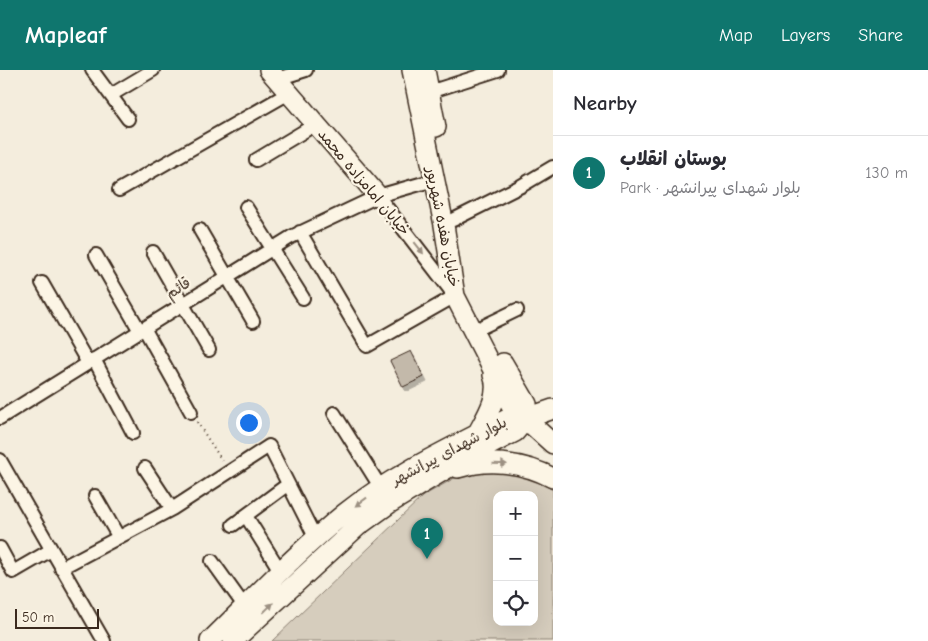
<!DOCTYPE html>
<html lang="en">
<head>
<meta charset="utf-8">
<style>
  :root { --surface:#fff; --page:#f2f2f3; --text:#2b2b33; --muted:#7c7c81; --line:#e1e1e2; --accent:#0f766e }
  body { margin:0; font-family:"Comic Neue","Playpen Sans Arabic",sans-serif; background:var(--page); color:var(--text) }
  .controls { position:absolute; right:15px; bottom:15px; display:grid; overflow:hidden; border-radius:10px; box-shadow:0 5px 20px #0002 }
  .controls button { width:45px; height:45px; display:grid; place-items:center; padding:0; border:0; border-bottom:1px solid var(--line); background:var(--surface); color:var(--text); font:25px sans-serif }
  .scale { position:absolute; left:15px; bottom:12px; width:84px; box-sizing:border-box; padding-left:5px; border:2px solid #3b2a1e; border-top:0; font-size:14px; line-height:18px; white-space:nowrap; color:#3b2a1e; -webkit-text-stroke:4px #fcf5e5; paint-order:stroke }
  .you { position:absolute; left:248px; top:352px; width:18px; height:18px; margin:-12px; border:4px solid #fff; border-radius:50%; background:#1a73e8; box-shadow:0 0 0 8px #1a73e833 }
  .badge { display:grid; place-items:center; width:32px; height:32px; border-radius:50%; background:var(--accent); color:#fff; font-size:16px; font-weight:700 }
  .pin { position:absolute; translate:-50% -41px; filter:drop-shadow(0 1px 2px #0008) }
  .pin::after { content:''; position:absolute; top:26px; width:18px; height:15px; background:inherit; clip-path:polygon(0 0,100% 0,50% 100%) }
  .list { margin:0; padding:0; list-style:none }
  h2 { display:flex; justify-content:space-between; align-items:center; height:65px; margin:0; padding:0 20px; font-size:21px }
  h2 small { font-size:16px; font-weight:400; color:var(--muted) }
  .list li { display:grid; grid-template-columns:32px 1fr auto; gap:15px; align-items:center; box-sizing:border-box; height:75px; padding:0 20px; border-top:1px solid var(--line) }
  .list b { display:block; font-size:19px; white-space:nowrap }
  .list p { margin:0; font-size:16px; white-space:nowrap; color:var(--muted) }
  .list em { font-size:16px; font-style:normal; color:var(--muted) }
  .icon { flex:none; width:28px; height:28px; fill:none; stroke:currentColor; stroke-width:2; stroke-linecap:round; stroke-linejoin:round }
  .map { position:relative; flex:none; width:553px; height:571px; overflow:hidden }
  header { display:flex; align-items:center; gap:30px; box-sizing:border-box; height:70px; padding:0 25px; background:var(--accent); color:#fff }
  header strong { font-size:24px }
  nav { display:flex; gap:28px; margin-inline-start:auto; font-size:18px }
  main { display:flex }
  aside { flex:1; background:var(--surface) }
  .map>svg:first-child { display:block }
  .green { fill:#d6cdbd; stroke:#887c6e; fill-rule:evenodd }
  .building { fill:#c3b9aa; stroke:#3b2a1e; filter:url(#shadow) }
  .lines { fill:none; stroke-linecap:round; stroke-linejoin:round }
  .street-casing { stroke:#3b2a1e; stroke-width:16 }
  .secondary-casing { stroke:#3b2a1e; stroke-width:22 }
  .path { stroke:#3b2a1e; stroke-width:2; stroke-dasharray:1 4; stroke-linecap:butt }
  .street { stroke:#fcf5e5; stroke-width:12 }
  .secondary { stroke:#fcf5e5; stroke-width:19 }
  .oneway { fill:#9c9082 }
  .labels { text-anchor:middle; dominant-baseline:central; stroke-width:4.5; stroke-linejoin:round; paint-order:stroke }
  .street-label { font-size:15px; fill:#3b2a1e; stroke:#fcf5e5 }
</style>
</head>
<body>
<header>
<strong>Mapleaf</strong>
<nav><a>Map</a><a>Layers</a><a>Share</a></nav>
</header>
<main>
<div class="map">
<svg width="553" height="571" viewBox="0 0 553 571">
  <defs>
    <filter id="shadow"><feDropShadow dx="3" dy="5" stdDeviation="0" flood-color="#0004"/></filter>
  </defs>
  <rect width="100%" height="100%" fill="#f4eddd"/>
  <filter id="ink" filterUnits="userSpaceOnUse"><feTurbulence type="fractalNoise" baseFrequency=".02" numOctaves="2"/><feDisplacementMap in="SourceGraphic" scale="10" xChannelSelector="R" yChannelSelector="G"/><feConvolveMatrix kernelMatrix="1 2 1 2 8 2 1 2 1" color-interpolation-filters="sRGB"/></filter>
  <g filter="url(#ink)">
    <path class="green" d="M498,398L537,411L553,420V571H272L423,426L458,406ZM497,425H534V552H497Z"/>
    <path class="building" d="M411,281L424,307L403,317L390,291Z"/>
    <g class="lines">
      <defs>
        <path id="street" d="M92,0L128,49
          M277,9L306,0
          M429,22L498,0
          M111,25L153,0
          M256,90L316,54
          M119,120L289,23
          M246,137L303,228
          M453,150L521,116L553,97
          M200,160L253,251
          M300,162L367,276L455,226L378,126
          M153,182L209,280
          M96,185L140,261
          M42,213L88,293
          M482,257L517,240
          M144,258L191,342
          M94,289L133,363
          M334,343L381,418
          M0,348L291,167L378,126L434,110
          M0,390L104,571
          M145,398L172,439
          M95,426L118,466
          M246,446L281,502
          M233,455L287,415
          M0,478L13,502L51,480
          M212,491L245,537
          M61,498L172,439L269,376L316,469"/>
        <path id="secondary" d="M269,0L378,126
          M412,0L444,155L455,226L512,337L553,374
          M425,0L436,57
          M503,293L527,334V348
          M477,364C486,347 501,325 493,305
          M458,398C490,388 524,393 553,408
          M210,571C254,528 297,482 345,443C394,404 453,377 509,348H527L553,339
          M233,571L358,456L390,433L461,390L515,362L527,348"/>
      </defs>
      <use href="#street" class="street-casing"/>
      <use href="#secondary" class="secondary-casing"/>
      <path class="path" d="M197,352L223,392"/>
      <use href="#street" class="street"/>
      <use href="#secondary" class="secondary"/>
    </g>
    <defs><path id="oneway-solid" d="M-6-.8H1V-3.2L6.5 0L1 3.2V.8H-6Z" transform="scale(1.25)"/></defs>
    <g class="oneway">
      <use href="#oneway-solid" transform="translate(419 178) rotate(52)"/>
      <use href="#oneway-solid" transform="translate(500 394) rotate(1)"/>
      <use href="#oneway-solid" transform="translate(361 432) rotate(144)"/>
      <use href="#oneway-solid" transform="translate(268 538) rotate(-44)"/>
    </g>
  </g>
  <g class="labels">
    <g class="street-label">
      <text transform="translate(364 112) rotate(50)">خیابان امامزاده محمد</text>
      <text transform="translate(443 157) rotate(79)">خیابان هفده شهریور</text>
      <text transform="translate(178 218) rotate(-32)">قائم</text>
      <text transform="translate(449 381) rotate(-28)">بلوار شهدای پیرانشهر</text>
    </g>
  </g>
</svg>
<div class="controls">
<button>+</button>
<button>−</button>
<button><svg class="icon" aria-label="locate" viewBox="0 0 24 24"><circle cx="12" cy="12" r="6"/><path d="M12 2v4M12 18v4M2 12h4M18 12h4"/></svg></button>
</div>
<div class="scale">50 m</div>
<div class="you"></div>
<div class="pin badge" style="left:427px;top:489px">1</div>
</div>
<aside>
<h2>Nearby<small></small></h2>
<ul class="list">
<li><span class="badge">1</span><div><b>بوستان انقلاب</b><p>Park · بلوار شهدای پیرانشهر</p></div><em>130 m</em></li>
</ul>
</aside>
</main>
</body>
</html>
